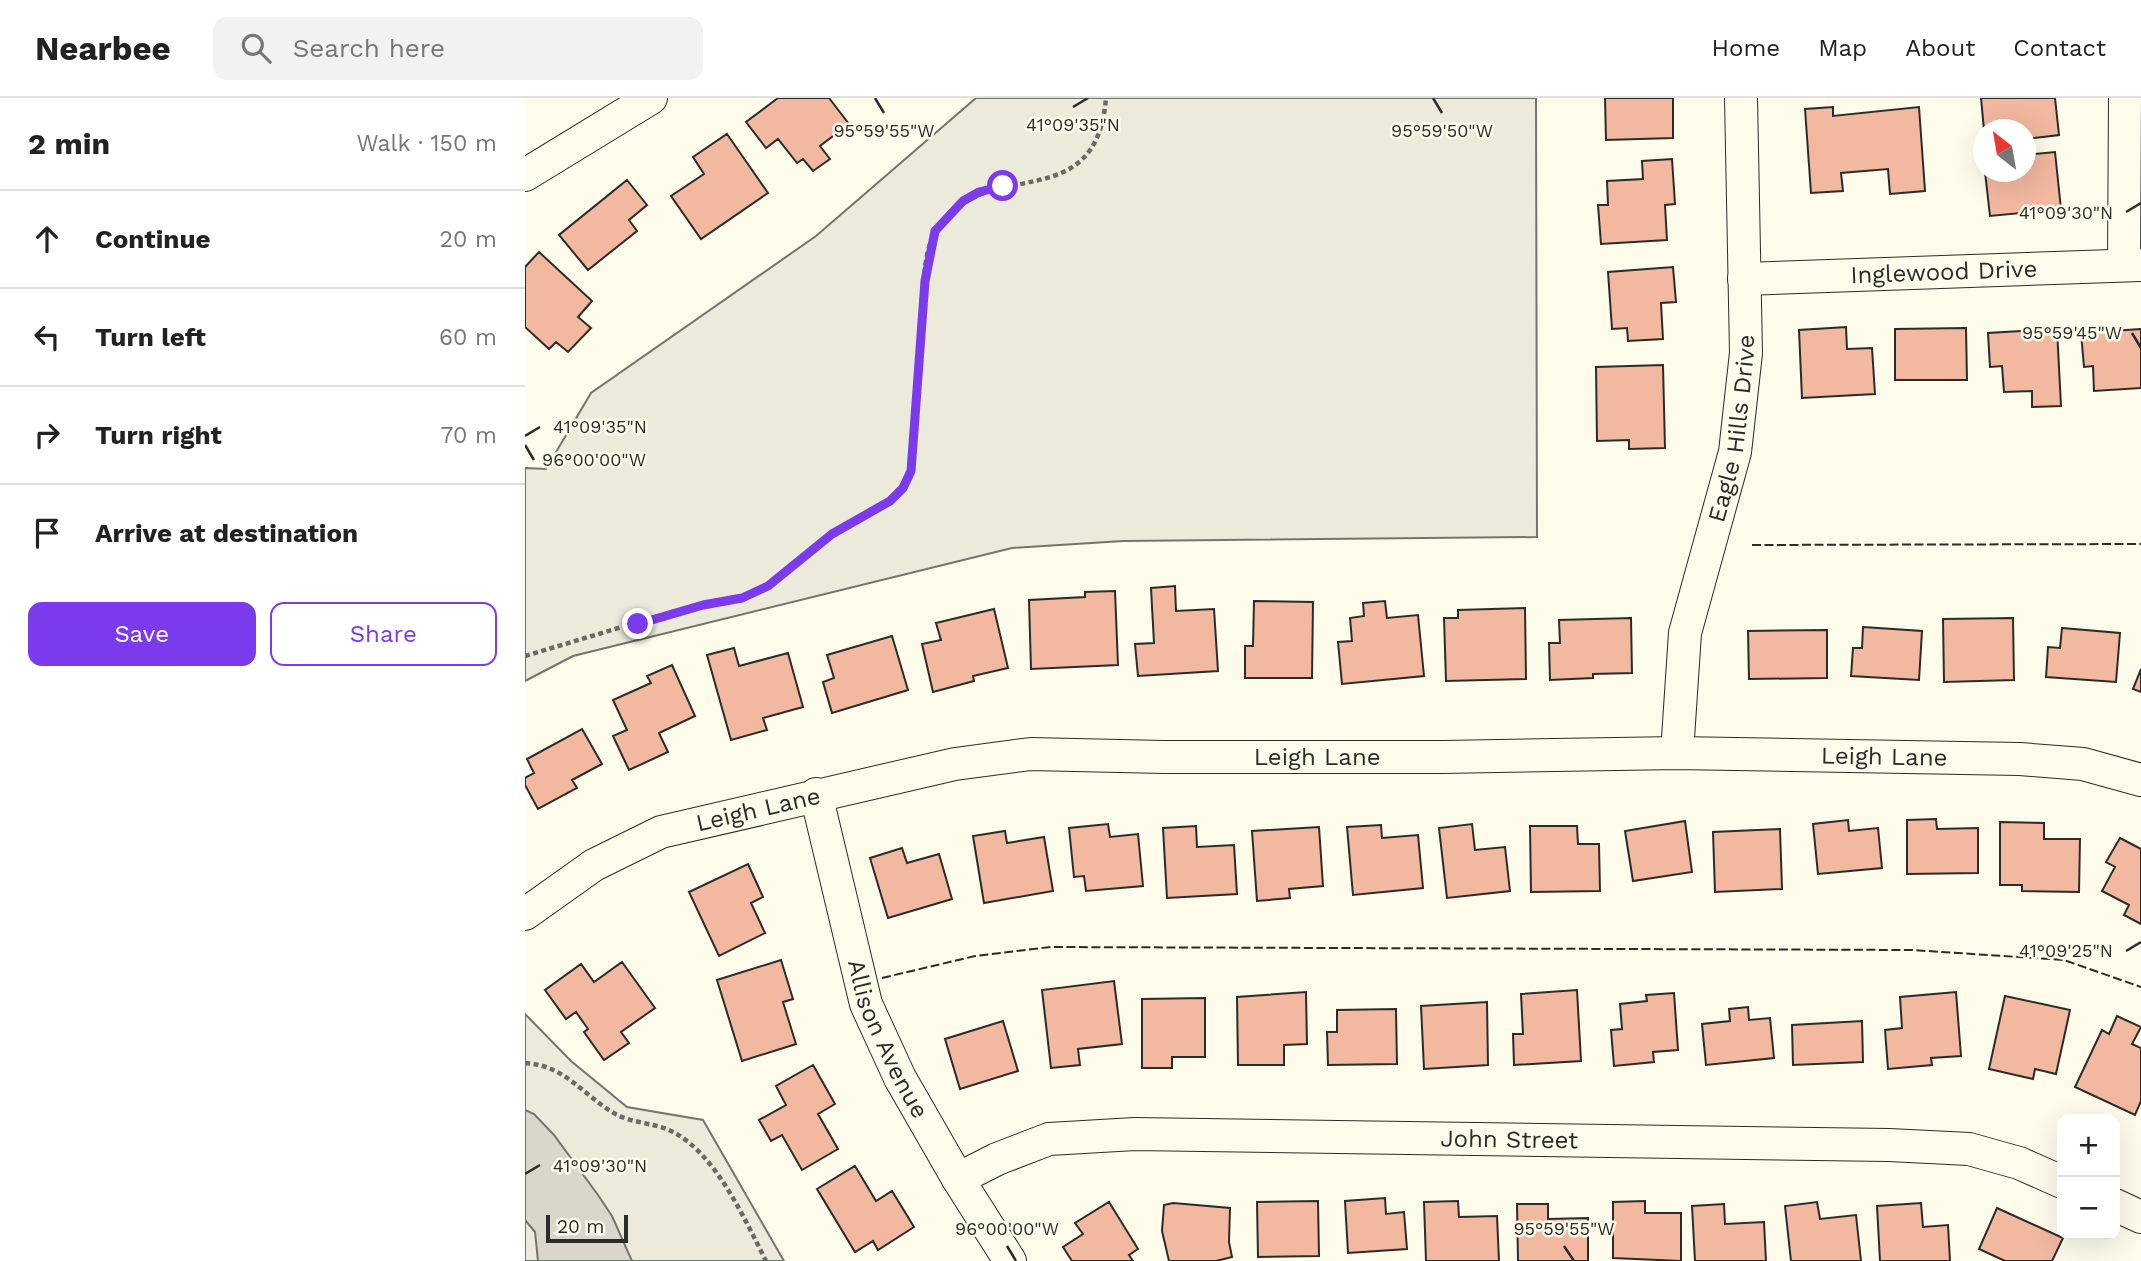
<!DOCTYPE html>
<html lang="en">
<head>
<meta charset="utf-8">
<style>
  :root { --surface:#fff; --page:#f2f2f2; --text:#222; --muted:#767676; --line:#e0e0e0; --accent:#7c3aed }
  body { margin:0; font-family:"Work Sans",sans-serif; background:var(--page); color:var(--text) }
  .controls { position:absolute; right:21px; bottom:21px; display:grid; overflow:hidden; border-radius:14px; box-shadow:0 7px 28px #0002 }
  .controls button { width:63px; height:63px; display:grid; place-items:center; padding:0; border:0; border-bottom:2px solid var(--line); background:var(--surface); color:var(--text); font:35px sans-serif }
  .compass { position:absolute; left:1448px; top:21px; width:63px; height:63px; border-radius:50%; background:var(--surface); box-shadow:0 7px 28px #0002; rotate:329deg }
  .scale { position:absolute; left:21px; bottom:18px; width:82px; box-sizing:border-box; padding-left:7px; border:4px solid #2b2b2b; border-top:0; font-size:19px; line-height:24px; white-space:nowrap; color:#2b2b2b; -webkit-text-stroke:5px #fdfbea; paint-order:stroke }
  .stop { position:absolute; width:21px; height:21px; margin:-16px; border:5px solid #7c3aed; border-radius:50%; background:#fff }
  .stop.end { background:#7c3aed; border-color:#fff; box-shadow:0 2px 7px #0008 }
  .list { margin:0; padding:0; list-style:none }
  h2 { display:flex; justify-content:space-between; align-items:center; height:91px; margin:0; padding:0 28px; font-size:30px }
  h2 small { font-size:23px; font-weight:400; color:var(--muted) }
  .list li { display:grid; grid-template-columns:46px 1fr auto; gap:21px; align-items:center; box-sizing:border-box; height:98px; padding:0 28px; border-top:2px solid var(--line) }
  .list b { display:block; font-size:26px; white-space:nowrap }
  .list em { font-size:23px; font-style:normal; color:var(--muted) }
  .actions { display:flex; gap:14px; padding:21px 28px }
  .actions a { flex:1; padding:16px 0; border:2px solid var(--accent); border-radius:14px; text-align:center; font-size:24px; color:var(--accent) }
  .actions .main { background:var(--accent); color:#fff }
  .icon { flex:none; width:38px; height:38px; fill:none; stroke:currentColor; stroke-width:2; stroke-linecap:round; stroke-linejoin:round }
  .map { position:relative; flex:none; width:1616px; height:1163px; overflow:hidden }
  header { display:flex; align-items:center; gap:42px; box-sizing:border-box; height:98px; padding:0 35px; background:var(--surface); border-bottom:2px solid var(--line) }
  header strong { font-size:33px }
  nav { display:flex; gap:38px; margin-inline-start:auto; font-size:24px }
  .search { width:490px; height:63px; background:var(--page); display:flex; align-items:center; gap:18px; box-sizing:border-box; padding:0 24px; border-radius:14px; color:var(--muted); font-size:26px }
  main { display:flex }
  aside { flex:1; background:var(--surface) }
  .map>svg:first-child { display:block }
  .green { fill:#ecebdb; stroke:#74746e; stroke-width:2 }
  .water { fill:#d8d7c9; stroke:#74746e; stroke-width:2 }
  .building { fill:#f2b8a0; stroke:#2b2b2b; stroke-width:2 }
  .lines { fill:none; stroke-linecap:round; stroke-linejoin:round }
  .minor-casing { stroke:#2b2b2b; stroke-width:34 }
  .path { stroke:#6a6964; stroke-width:4.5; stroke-dasharray:5 3.5; stroke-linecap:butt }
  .minor { stroke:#fdfbea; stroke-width:32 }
  .fence { stroke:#2b2b2b; stroke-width:2; stroke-dasharray:9 3.5; stroke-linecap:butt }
  .route { stroke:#7c3aed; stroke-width:9 }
  .ticks { fill:none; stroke:#2b2b2b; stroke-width:2.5 }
  .labels { text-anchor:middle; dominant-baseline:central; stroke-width:5; stroke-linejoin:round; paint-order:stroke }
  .street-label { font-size:24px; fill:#2b2b2b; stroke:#fdfbea }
  .ticks-label { font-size:18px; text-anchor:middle; fill:#2b2b2b; stroke:#fdfbea; stroke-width:5; stroke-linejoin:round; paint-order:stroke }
</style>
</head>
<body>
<header>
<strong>Nearbee</strong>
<div class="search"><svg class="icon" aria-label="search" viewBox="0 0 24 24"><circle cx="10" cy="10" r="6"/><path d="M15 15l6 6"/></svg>Search here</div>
<nav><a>Home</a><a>Map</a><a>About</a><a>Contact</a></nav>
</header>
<main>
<aside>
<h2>2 min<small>Walk · 150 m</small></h2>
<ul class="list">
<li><svg class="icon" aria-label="ahead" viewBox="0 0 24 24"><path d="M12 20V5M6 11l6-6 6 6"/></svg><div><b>Continue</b></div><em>20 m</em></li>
<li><svg class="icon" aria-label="left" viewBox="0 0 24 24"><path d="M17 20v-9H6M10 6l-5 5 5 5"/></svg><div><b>Turn left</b></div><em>60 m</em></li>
<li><svg class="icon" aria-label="right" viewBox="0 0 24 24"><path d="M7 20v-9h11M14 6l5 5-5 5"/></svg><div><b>Turn right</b></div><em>70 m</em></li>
<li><svg class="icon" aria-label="arrive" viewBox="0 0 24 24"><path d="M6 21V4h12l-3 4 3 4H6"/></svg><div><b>Arrive at destination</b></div></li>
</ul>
<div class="actions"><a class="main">Save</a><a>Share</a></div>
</aside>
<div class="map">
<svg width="1616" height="1163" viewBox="0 0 1616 1163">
  <rect width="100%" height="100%" fill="#fdfbea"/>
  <path class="green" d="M451,0H1011L1012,439L598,443L487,450L48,558L0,583V370L21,371L66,295L291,138Z
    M0,916L46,963L102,1009L178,1022L259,1163H0Z"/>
  <path class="water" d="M0,1012L9,1016L29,1037L73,1097L87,1118L107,1163H13L10,1134L0,1122Z"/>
  <path class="building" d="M253,0H304L324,26L295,48L305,61L288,73L278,61L272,65L253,41L241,50L221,24Z
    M1080,0H1148V40L1081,42Z
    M1456,0H1530L1534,37L1500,41V32H1459Z
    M1308,9V18L1394,9L1400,93L1365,96L1363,71L1316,75L1318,93L1286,95L1280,11Z
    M202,36L243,95L176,141L146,98L179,76L168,59Z
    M1530,54L1536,111L1465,118L1460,74H1500V57Z
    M1147,61L1150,106L1140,107L1142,142L1076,146L1073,107H1083L1082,83L1118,81L1117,63Z
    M102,82L122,107L104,122L112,133L63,172L34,137Z
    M14,154L67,203L53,219L66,230L43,254L31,244L24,251L0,229V169Z
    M1148,169L1151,204L1136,205L1138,241L1103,243L1102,230L1087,231L1083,174Z
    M1321,229L1322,251L1347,250L1350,296L1277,300L1274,232Z
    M1441,230L1442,282H1370V231Z
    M1532,231L1536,308L1507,309V293L1479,294L1477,268L1465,269L1463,235Z
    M1616,231V290L1569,293L1568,268L1559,269L1556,235Z
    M1138,267L1140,350L1104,351V342L1072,343L1071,269Z
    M650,488L651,513L689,511L693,573L613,578L610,546L629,545L626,490Z
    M590,493L593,567L506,571L504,502L560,499V494Z
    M729,503L788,504L787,580H720V548H728Z
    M860,503L862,520L893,517L899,578L817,586L813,544L827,543L825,520L839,518L838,505Z
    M1000,510L1001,581L921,583L919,520H933V512Z
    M469,511L483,570L448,578L449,583L408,594L397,546L416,542L411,525Z
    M1106,520L1107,575L1068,576V580L1025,582L1024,545H1035L1034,522Z
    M1488,520L1489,582L1419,584L1418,521Z
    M1338,529L1397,533L1394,582L1326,578L1328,550H1337Z
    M1537,530L1595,535L1591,584L1521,579L1523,549L1535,550Z
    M1302,532V580L1224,581L1223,533Z
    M367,538L383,592L307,615L298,584L309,580L302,557Z
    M209,550L214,568L263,555L278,609L238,620L242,632L206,642L182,557Z
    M147,567L170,618L134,635L143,654L104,672L88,638L102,632L88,602L126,585L122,578Z
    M1616,571V594L1608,591Z
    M57,631L77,666L47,682L52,690L13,711L0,687V680L9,675L2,661Z
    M1411,721L1412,731L1453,730V775L1382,776V722Z
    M1323,722L1324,733L1353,730L1357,770L1293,776L1288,726Z
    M1160,723L1167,774L1108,783L1100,733Z
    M1475,724L1519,725V741H1555L1554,794L1497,793V787H1475Z
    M583,726L585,739L613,736L618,788L561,793L559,778L549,779L544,730Z
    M947,726L950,752L980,749L985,793L922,800L914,730Z
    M856,727L857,740L893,737L898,790L828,797L822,729Z
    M671,728L672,749L709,747L712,796L642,800L638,730Z
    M1005,728H1052L1053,746H1074L1075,793L1006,794Z
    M794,729L798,788L764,791L765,800L732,803L727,733Z
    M1255,731L1257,791L1190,794L1188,734Z
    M480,733L482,745L519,739L528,793L459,805L448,738Z
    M1595,740L1616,751V826L1599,817L1604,807L1577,793L1590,769L1581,764Z
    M377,750L382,765L414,756L427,801L363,820L345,760Z
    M223,766L238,799L226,805L240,835L194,858L164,794Z
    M256,862L268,901L258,904L271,946L217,963L192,882Z
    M97,864L130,910L96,934L104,945L79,962L59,934L63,931L51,914L41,921L20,892L56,866L69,884Z
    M589,883L597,946L553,951L555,967L526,970L517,892Z
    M1052,892L1056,963L989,967L988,936H998L996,896Z
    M781,894L782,946L759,947V967H713L712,899Z
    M1431,894L1436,958L1406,960L1407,967L1363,971L1360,932L1377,930L1375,899Z
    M1149,895L1153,952L1128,954L1129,964L1089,968L1086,932L1097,931L1095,906L1122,903L1121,897Z
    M1480,898L1545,912L1531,976L1510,971L1508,981L1464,971Z
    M680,900V959H647V970H617V901Z
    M962,904L963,967L899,971L896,908Z
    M1223,909L1224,922L1245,920L1249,960L1181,967L1177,926L1205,923L1204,911Z
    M871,911L872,966L803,967L802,934H812V912Z
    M1592,918L1616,929L1607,946L1616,950V1003L1610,1017L1550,989L1577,932L1584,936Z
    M478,923L493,973L435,991L420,941Z
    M1337,923L1338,964L1268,967L1267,927Z
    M288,967L310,1006L293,1016L313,1051L277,1072L257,1037L246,1043L234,1022L261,1007L251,988Z
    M330,1068L351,1103L367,1093L389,1129L353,1152L348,1143L330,1154L292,1091Z
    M860,1100L861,1116L879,1114L882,1151L823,1155L820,1103Z
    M793,1103L794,1158L733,1159L732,1104Z
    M933,1103L934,1119L972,1118L974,1163H901L899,1104Z
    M1120,1103V1115H1156V1163L1088,1160V1104Z
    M584,1104L613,1151L604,1157L608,1163H547L538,1149L558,1136L550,1125Z
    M1292,1104L1295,1121L1331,1117L1336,1163H1266L1260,1108Z
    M648,1105L705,1110L704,1144L707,1159L691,1163H644L637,1133L639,1107Z
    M1396,1105L1398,1129L1423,1127L1425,1163H1355L1352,1108Z
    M992,1106H1023V1121L1063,1120V1163H993Z
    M1199,1106L1200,1126L1239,1124L1241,1163H1170L1167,1108Z
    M1472,1110L1538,1140L1527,1163H1480L1454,1151Z"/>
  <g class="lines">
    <defs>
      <g id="minor">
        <path d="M0,77L126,0"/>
        <path d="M1599,167L1600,0"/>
        <path id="s1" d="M1219,181L1616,167"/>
        <path id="s2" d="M1152,655L1160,535L1210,354L1221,255L1216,0"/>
        <path id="s3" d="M291,696L341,906L375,980L433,1081L485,1163"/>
        <path id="s4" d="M0,816L69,767L136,734L430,666L506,656L639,659H918L1152,655L1495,661L1558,666L1616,682"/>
        <path id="s5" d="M433,1081L472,1061L524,1041L610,1036L1364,1047L1444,1051L1494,1065L1537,1084"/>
        <path d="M1590,1107L1616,1119"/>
      </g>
    </defs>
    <use href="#minor" class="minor-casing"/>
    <path class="path" d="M0,558L147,514L217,500L243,488L307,436L365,403L378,390L386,373C392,324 394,274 397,225C399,196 396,156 412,131C461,55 571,122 581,0
      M0,965C39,967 56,995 87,1014C106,1026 129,1024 148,1034C191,1056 220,1122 241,1163"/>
    <use href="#minor" class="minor"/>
    <path class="fence" d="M1227,447L1616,446
      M357,880L450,858L526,849L1387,852L1539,862L1616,889"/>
  </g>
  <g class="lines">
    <path class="route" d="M113,526L178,507L217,500L243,488L307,436L365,403L378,390L386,373L400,183L410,133L438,103L454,94L478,88"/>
  </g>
  <path class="ticks" d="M350,0L359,15M908,0L917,15M548,9L563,0M1601,114L1616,105M1607,235L1616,250M0,338L15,329M0,347L9,362M1601,853L1616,844M0,1076L15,1067M482,1148L491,1163M1039,1148L1049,1163"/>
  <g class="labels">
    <g class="street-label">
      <text stroke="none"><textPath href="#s1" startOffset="200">Inglewood Drive</textPath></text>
      <text stroke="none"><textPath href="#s2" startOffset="331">Eagle Hills Drive</textPath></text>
      <text stroke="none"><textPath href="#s4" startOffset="824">Leigh Lane</textPath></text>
      <text stroke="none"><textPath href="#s4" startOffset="1391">Leigh Lane</textPath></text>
      <text stroke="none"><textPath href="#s4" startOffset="259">Leigh Lane</textPath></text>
      <text stroke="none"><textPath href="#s3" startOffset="256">Allison Avenue</textPath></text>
      <text stroke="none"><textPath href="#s5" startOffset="560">John Street</textPath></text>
    </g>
  </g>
  <g class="ticks-label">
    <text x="548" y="33">41°09'35"N</text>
    <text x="359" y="39">95°59'55"W</text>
    <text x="917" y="39">95°59'50"W</text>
    <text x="1541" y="121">41°09'30"N</text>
    <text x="1547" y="241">95°59'45"W</text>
    <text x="75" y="335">41°09'35"N</text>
    <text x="69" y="368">96°00'00"W</text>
    <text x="1541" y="859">41°09'25"N</text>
    <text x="75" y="1074">41°09'30"N</text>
    <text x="482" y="1137">96°00'00"W</text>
    <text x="1039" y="1137">95°59'55"W</text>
  </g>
</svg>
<div class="controls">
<button>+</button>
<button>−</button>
</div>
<svg class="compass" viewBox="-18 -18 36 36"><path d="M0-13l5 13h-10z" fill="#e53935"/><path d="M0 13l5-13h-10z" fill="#767676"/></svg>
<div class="scale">20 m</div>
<div class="stop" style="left:478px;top:88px"></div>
<div class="stop end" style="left:113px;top:526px"></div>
</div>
</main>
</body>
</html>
